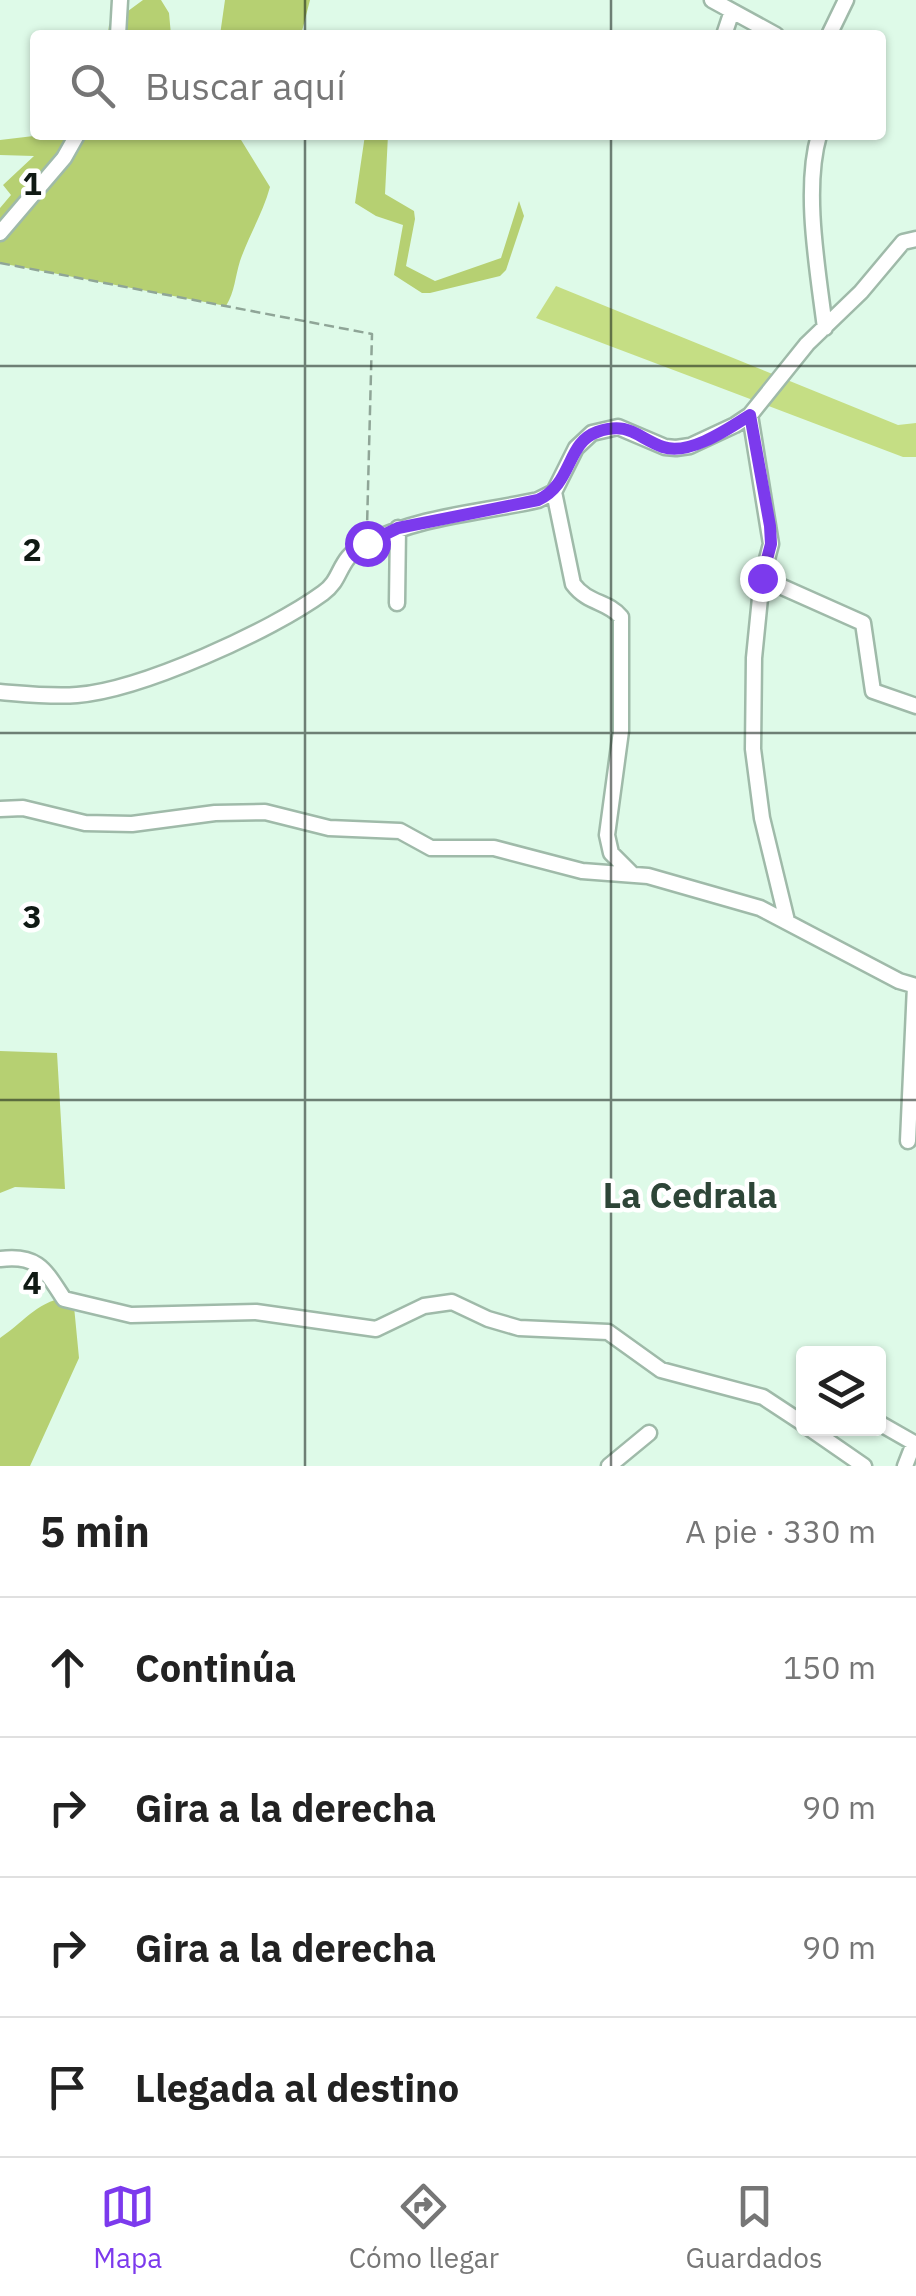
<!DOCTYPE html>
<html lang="es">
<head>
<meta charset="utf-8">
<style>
  :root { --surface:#fff; --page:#f6f6f6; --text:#222; --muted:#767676; --line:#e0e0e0; --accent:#7c3aed }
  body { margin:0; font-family:"IBM Plex Sans",sans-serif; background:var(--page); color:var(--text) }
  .controls { position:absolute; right:30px; bottom:30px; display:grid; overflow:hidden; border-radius:10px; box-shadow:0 2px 8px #0004 }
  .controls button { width:90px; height:90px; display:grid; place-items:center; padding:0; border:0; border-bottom:2px solid var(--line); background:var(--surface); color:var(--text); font:50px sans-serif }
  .stop { position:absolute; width:30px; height:30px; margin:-22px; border:8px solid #7c3aed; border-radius:50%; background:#fff }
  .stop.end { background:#7c3aed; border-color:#fff; box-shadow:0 2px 10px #0008 }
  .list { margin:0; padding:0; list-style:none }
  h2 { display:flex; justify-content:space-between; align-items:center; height:130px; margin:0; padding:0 40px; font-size:42px }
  h2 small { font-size:32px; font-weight:400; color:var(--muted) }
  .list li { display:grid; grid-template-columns:65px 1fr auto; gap:30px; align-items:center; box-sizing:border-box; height:140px; padding:0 40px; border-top:2px solid var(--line) }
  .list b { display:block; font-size:38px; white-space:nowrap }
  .list em { font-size:32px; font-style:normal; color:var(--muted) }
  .icon { flex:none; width:55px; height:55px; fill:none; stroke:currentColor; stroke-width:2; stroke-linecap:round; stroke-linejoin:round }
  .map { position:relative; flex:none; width:916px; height:1466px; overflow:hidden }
  .search { position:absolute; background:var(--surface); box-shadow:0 2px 8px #0004; left:30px; right:30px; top:30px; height:110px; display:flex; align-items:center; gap:25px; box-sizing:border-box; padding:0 35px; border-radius:10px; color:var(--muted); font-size:38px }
  .sheet { height:690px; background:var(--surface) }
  nav { display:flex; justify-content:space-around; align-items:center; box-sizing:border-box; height:140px; border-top:2px solid var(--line); background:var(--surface); font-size:28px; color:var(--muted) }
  nav a { display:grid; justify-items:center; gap:5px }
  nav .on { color:var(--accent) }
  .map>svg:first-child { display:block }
  .green { fill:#c5de84 }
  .forest { fill:#b6d072 }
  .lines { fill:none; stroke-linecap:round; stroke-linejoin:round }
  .street-casing { stroke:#9fbaa9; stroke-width:19 }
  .path { stroke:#8fa597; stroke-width:2.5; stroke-dasharray:10 5; stroke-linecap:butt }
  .street { stroke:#fff; stroke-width:14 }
  .route { stroke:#7c3aed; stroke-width:12 }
  .grid { fill:none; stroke:#101a14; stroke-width:2.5; stroke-opacity:0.55 }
  .labels { text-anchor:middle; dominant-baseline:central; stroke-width:9; stroke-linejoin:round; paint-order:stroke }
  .quarter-label { font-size:35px; font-weight:bold; fill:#2d4537; stroke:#fff }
  .grid-label { font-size:32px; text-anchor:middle; font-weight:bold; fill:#101a14; stroke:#fff; stroke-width:9; stroke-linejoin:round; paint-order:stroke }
</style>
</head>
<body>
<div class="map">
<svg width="916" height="1466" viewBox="0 0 916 1466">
  <rect width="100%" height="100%" fill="#defae8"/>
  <path class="green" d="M556,286L898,425L916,423V457H903L536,318Z"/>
  <path class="forest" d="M143,0H161L169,13L171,35H108L109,25Z
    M225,0H310L301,35H220Z
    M42,135H238L270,187C263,213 249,235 240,261C235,277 235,291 226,306L0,263V208L11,195L3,185L34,156L0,155V140Z
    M365,135H388L385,194L414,211L415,219L406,266L435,281L501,258L519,201L524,216L506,270L500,276L430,293H422L394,275L403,225L376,216L355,203Z
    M0,1051L57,1053L65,1189L15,1187L0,1193Z
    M73,1296L79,1358L30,1466H0V1338C29,1318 36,1301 73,1296Z"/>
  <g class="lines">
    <defs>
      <path id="street" d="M712,0L776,35
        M118,35L120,0
        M724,35L732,11
        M829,35L846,0
        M819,135C803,190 818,271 825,328
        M0,233L64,158L77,135
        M750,415L771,544L762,578L754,658L753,749L762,818L787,921
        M762,578L863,623L873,691L916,706
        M397,603L398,528
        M0,692C25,694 51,697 77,695C141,690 271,631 323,593C344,578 336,559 367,543C420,516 480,513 538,500L554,492
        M0,809L23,808L85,823L132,824L215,813L265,812L329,828L400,831L431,848H494L582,871L648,876L760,908L899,981L916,986
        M631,873L611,853L607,835L621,731V617C608,601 588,604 573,584L554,492L576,448L592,433L618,427L665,447L676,448L690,446L735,425L750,415L807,344L861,292L903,242L916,239
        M908,1141L915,986
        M0,1259C38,1254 45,1270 64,1299L131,1315L256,1312L376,1329L424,1306L452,1302L488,1319L519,1328L608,1332L661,1370L763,1397L804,1424
        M879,1423L914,1443L905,1466
        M809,1428L864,1466
        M609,1466L649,1433"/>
    </defs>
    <use href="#street" class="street-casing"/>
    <path class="path" d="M0,263L372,334L367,527"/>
    <use href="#street" class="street"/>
  </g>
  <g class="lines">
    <path class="route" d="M367,543L398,528L538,500C573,484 566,443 597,432C629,421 636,437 663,447C689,456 728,429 750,415L770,526L771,544L762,578"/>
  </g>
  <path class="grid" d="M305,0V35M611,0V35M305,135V1466M611,135V1466M0,366H916M0,733H916M0,1100H916"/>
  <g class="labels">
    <g class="quarter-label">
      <text x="690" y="1195">La Cedrala</text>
    </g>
  </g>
  <g class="grid-label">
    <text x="32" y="195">1</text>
    <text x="32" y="561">2</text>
    <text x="32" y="928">3</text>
    <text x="32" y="1294">4</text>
  </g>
</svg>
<div class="controls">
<button><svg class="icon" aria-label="layers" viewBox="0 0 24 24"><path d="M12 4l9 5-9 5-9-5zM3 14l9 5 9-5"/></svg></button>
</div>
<div class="stop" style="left:367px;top:543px"></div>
<div class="stop end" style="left:762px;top:578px"></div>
<div class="search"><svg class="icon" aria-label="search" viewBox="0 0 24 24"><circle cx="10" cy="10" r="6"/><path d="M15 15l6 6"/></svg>Buscar aquí</div>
</div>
<section class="sheet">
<h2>5 min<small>A pie · 330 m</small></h2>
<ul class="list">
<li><svg class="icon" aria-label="ahead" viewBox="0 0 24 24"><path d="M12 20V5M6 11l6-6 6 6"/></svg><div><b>Continúa</b></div><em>150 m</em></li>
<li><svg class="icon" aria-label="right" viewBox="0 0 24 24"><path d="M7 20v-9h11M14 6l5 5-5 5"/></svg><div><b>Gira a la derecha</b></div><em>90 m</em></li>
<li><svg class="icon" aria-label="right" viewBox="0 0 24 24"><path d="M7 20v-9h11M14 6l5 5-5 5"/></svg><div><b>Gira a la derecha</b></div><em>90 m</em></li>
<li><svg class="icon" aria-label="arrive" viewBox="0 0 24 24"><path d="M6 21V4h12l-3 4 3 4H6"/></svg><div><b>Llegada al destino</b></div></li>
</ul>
</section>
<nav>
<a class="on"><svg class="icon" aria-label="map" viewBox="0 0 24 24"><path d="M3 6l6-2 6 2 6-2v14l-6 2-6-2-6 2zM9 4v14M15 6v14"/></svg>Mapa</a>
<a><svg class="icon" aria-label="directions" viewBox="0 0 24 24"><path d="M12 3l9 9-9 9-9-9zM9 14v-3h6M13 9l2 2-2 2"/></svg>Cómo llegar</a>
<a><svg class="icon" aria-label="saved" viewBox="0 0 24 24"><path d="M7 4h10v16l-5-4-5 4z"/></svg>Guardados</a>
</nav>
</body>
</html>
